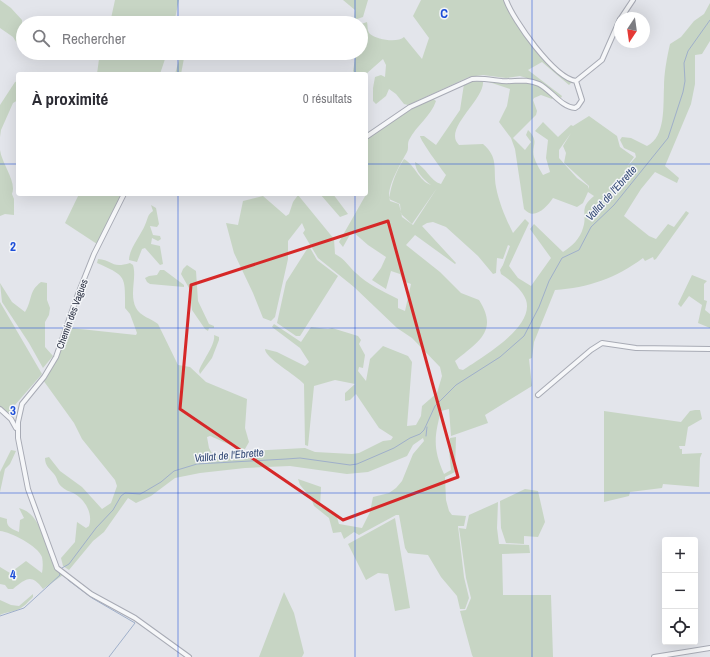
<!DOCTYPE html>
<html lang="fr">
<head>
<meta charset="utf-8">
<style>
  :root { --surface:#fff; --page:#f7f7f7; --text:#2b2b33; --muted:#7c7c81; --line:#e1e1e2 }
  body { margin:0; font-family:"Archivo Narrow",sans-serif; background:var(--page); color:var(--text) }
  .controls { position:absolute; right:12px; bottom:12px; display:grid; overflow:hidden; border-radius:4px; box-shadow:0 4px 16px #0002 }
  .controls button { width:36px; height:36px; display:grid; place-items:center; padding:0; border:0; border-bottom:1px solid var(--line); background:var(--surface); color:var(--text); font:20px sans-serif }
  .compass { position:absolute; left:614px; top:12px; width:36px; height:36px; border-radius:50%; background:var(--surface); box-shadow:0 4px 16px #0002; rotate:193deg }
  .list { margin:0; padding:0; list-style:none }
  h2 { display:flex; justify-content:space-between; align-items:center; height:52px; margin:0; padding:0 16px; font-size:17px }
  h2 small { font-size:13px; font-weight:400; color:var(--muted) }
  .icon { flex:none; width:22px; height:22px; fill:none; stroke:currentColor; stroke-width:2; stroke-linecap:round; stroke-linejoin:round }
  .map { position:relative; flex:none; width:710px; height:657px; overflow:hidden }
  .search { position:absolute; background:var(--surface); box-shadow:0 4px 16px #0002; left:16px; top:16px; width:352px; height:44px; display:flex; align-items:center; gap:10px; box-sizing:border-box; padding:0 14px; border-radius:22px; color:var(--muted); font-size:15px }
  .panel { position:absolute; background:var(--surface); box-shadow:0 4px 16px #0002; left:16px; top:72px; width:352px; height:124px; border-radius:4px }
  .map>svg:first-child { display:block }
  .green { fill:#c7d5c4; fill-rule:evenodd }
  .lines { fill:none; stroke-linecap:round; stroke-linejoin:round }
  .stream { stroke:#9fafca; stroke-width:1 }
  .minor-casing { stroke:#a8abb5; stroke-width:6 }
  .minor { stroke:#f6f7f9; stroke-width:4 }
  .marked { fill:none; stroke:#d62828; stroke-width:3; stroke-linejoin:round }
  .grid { fill:none; stroke:#1d4ed8; stroke-width:1; stroke-opacity:0.55 }
  .labels { text-anchor:middle; dominant-baseline:central; stroke-width:3; stroke-linejoin:round; paint-order:stroke }
  .street-label { font-size:10px; fill:#2b3143; stroke:#f3f5f8 }
  .water-label { font-size:11px; font-style:italic; fill:#354b77; stroke:#f3f5f8 }
  .grid-label { font-size:13px; text-anchor:middle; font-weight:bold; fill:#1d4ed8; stroke:#f3f5f8; stroke-width:3; stroke-linejoin:round; paint-order:stroke }
</style>
</head>
<body>
<div class="map">
<svg width="710" height="657" viewBox="0 0 710 657">
  <rect width="100%" height="100%" fill="#e3e5eb"/>
  <path class="green" d="M0,0L11,8L22,20L23,40L18,45L13,37L0,28Z
    M115,0H179L174,23H110Z
    M343,0H368L363,17L354,20L355,10Z
    M421,0H505C516,33 545,61 572,82L569,85L542,62L528,70L562,96L561,98L533,80L520,76L506,78L483,75L469,77L408,105L404,104L396,94L389,89L386,96L376,104L373,101V88L375,77L381,75L385,77L386,65L383,59L366,74H355L353,71L356,53H361V24L367,22C368,27 367,31 370,34C377,40 398,43 404,37L422,59L429,38L413,16Z
    M710,3V41L702,54L695,55V84L691,104L665,166L679,178L677,183L655,172L641,189L624,216L649,236L656,239L668,224L674,227L686,211L689,213L656,259L654,260L653,257L645,261L643,258C616,278 588,288 555,290L534,342L532,358L529,359L532,386L485,415L488,423L451,436L449,409L441,411C434,437 433,449 444,474L451,470L449,450L450,438L456,437L455,472L445,477L446,500L449,511L452,515L466,516L464,526H458L464,577L469,598L465,609H460L457,596L441,577L428,555L408,553L405,548L399,515H396L359,535L354,532L344,539L341,532L333,533L329,518L314,506L311,498L300,485L298,479L321,487L320,507C333,512 335,508 339,524L362,528L370,512L373,497L389,493L396,488L402,481L413,454L424,441L423,438L413,445L407,456L368,472L347,474L290,466L245,468L200,473L175,478L151,496L136,503L128,498L104,532L93,541L69,570L63,566L61,558L75,542L77,522L86,528L89,526C93,514 86,501 75,494C70,491 66,491 62,487C57,483 58,479 54,474C50,469 45,466 45,458L49,457L60,471L82,487L102,509L111,503L117,486L115,480L82,439L74,423L43,380L56,361L68,325L71,326V328L136,335L137,333L130,314L125,308C125,277 127,276 97,263L98,259C113,260 111,269 130,263L133,265C137,278 129,294 136,308C140,316 152,319 158,324L178,365L190,367L206,382L247,399L245,428L249,442L245,449C239,450 218,439 210,436L207,437L209,448L213,455L234,456L248,451L305,448L315,452L352,454L359,453L383,441L391,440L393,437L379,428L356,394L350,400L345,401V393L355,384L335,380L314,386L308,446L305,445L304,384C296,375 265,358 265,349L277,352L305,366L309,362L300,348L272,327L274,324L301,342L311,327L328,329L332,328L358,336L361,340L359,344L365,355L363,368L359,367L358,371L366,381L370,359L383,346L408,356L412,362L407,426L416,425L421,416L422,406L437,393L442,376L440,367L412,338L397,328L354,287L318,258L303,233L305,230L302,223L288,241V259L275,317L271,321L263,318L253,293L234,253L226,223L238,225L243,201L263,196L286,216L289,214L293,202L298,195L334,239L335,254C345,259 348,266 356,273C367,284 384,292 398,299V308L405,311L411,284L403,281L400,274L391,271L386,289L372,280L381,268L386,257L368,245L352,231L343,247L339,242L368,191L366,185V138C389,125 409,109 432,98L436,101C431,116 416,126 409,140C407,144 409,148 407,152C401,163 385,189 390,201L399,204L402,217L413,225L437,188L412,224L401,214L400,204L389,199C391,185 396,171 404,159C415,165 419,181 431,185C424,180 415,171 415,162C426,167 430,181 441,184L446,175C442,170 420,140 420,136H424L436,145L460,110L464,84L474,81H483C485,100 442,129 459,145L483,144C499,158 493,168 496,187C499,203 506,219 513,233L525,219L529,223L509,266L518,278L531,286L551,258L530,229L534,224L563,252C572,246 580,239 583,228C588,213 578,209 594,196L588,192L583,203L577,207L553,198C547,207 534,221 524,209L515,149L511,138L499,122L507,106L510,89L489,82L490,80C520,80 530,77 554,97L552,99L541,95L534,98L533,100L537,111L536,115L513,138L525,150L531,142L526,135L528,130C540,142 531,145 534,157C536,163 540,170 543,175L550,172L546,158L548,140L535,131L543,122L558,137L571,125L573,126L589,116L617,136L620,147L634,157L627,167L636,157L635,153L624,148L620,140L622,137L631,138L647,146C666,137 663,105 664,87C664,73 667,57 670,44L681,37L694,21L704,14ZM571,133L563,146L566,153L564,163L589,186L588,189V186L577,178L559,158V150ZM433,222L446,227L478,256L493,274L496,273L497,258L503,259L508,245L510,246L503,265L500,270L501,274C510,280 522,289 526,300C535,327 481,358 463,370L459,369L455,361C478,342 499,331 479,300L461,293L440,272L406,245L415,235L455,264L456,263L422,226L427,223Z
    M97,53H167L160,74H97L99,59Z
    M181,53H185L181,74H175Z
    M18,81V100L13,103L1,130L0,137V105L15,82Z
    M0,150C2,164 17,182 12,194L14,199V215L5,214L0,216Z
    M79,194H121L97,244L65,223Z
    M320,194H333L348,214L340,217Z
    M151,205L156,208L159,224L157,227L150,226L153,235L160,236L161,239L158,241L152,238L151,244L160,246L163,264L160,265L145,248L142,249L137,262L129,260C129,249 141,235 145,225C148,219 147,215 153,211Z
    M309,246L317,260L338,276L300,336H296L277,323L286,282Z
    M187,265L196,271L198,301L209,324L214,326V328H209L208,331L205,329L192,310L189,288L181,274L183,269Z
    M160,270H164L184,285V287L150,284L147,282L145,278L149,276L157,275Z
    M692,275L707,281L704,284V300L707,301L705,310L710,314V328L698,323L702,305L689,296L681,307L678,304Z
    M41,282L47,283V300L50,308L49,315L45,322V347L53,356L43,368L29,343L2,302L0,283L12,302L25,312C33,299 28,292 41,282Z
    M0,302L42,374L8,413L0,408Z
    M214,335L219,337V340L212,358L200,374L199,371C202,361 216,344 214,335Z
    M695,410H700L702,419L688,427L685,446H679L680,449H682V454L702,453L700,458L699,487L663,484L662,488L630,492L629,496L604,502V411L681,422L690,411Z
    M11,450L16,451L10,464L5,469L0,492V472Z
    M525,489L538,491L545,522L538,537L524,536V544L506,543L501,528L500,501Z
    M498,502L497,528L499,544L529,545L530,553L502,554L503,595H551L553,657H473L472,655L460,611L466,610L471,598L466,578L459,528L466,529L469,515Z
    M19,508C42,514 44,545 53,563C55,568 59,572 63,575L43,589C31,573 26,579 13,589H8L5,585L0,584V567L10,573L26,561L42,573C43,568 43,562 42,557C38,546 11,532 0,531V517L7,519C6,527 12,529 19,532L20,520L24,518Z
    M395,518L410,608L395,611L388,574L378,573L366,580L348,544Z
    M284,592L294,613L304,653L302,657H259Z
    M33,594V597C28,602 23,608 17,610C11,612 6,612 0,615V600L11,605L19,606Z"/>
  <g class="lines">
    <path class="stream" d="M426,436L427,427
      M62,568L69,564L96,528L113,510L121,496L125,493L140,494L144,492L161,482L174,471L197,464L286,459L300,458L350,465L357,464L394,448L410,438L420,434L424,430L435,406L456,385L500,357L524,336L539,307L549,281L562,258L579,250L591,227L614,205L668,138L683,92L685,81L684,63L688,51L710,20
      M68,580L92,598L135,623L109,657
      M0,616L24,608L60,575L59,572"/>
    <defs>
      <path id="minor" d="M506,0C513,20 554,78 576,81
        M621,18L633,0
        M576,81L602,60L620,19
        M366,137L410,107L472,79C482,78 492,80 502,81C516,82 525,78 539,84C551,90 561,107 575,108L578,106L582,100L576,81
        M124,194L94,254L78,294L56,357L44,377L22,404L18,422V438L28,489L57,568L91,594L135,618L189,657
        M538,395L591,350L602,343L636,348L710,349
        M0,409L11,419L16,428
        M654,657L710,648"/>
    </defs>
    <use href="#minor" class="minor-casing"/>
    <use href="#minor" class="minor"/>
  </g>
  <path class="marked" d="M388,221L458,477L343,520L180,409L191,285Z"/>
  <path class="grid" d="M178,0V23M355,0V23M532,0V657M178,53V74M355,53V74M0,164H18M366,164H710M178,194V657M355,194V657M0,328H710M0,493H710"/>
  <g class="labels">
    <g class="street-label">
      <text transform="translate(72 314) rotate(-70)">Chemin des Vagues</text>
    </g>
    <g class="water-label">
      <text transform="translate(611 193) rotate(-48)">Vallat de l'Ebrette</text>
      <text transform="translate(229 455) rotate(-5)">Vallat de l'Ebrette</text>
    </g>
  </g>
  <g class="grid-label">
    <text x="444" y="18">C</text>
    <text x="13" y="251">2</text>
    <text x="13" y="415">3</text>
    <text x="13" y="579">4</text>
  </g>
</svg>
<div class="controls">
<button>+</button>
<button>−</button>
<button><svg class="icon" aria-label="locate" viewBox="0 0 24 24"><circle cx="12" cy="12" r="6"/><path d="M12 2v4M12 18v4M2 12h4M18 12h4"/></svg></button>
</div>
<svg class="compass" viewBox="-18 -18 36 36"><path d="M0-13l5 13h-10z" fill="#e53935"/><path d="M0 13l5-13h-10z" fill="#7c7c81"/></svg>
<div class="search"><svg class="icon" aria-label="search" viewBox="0 0 24 24"><circle cx="10" cy="10" r="6"/><path d="M15 15l6 6"/></svg>Rechercher</div>
<section class="panel">
<h2>À proximité<small>0 résultats</small></h2>
<ul class="list">
</ul>
</section>
</div>
</body>
</html>
